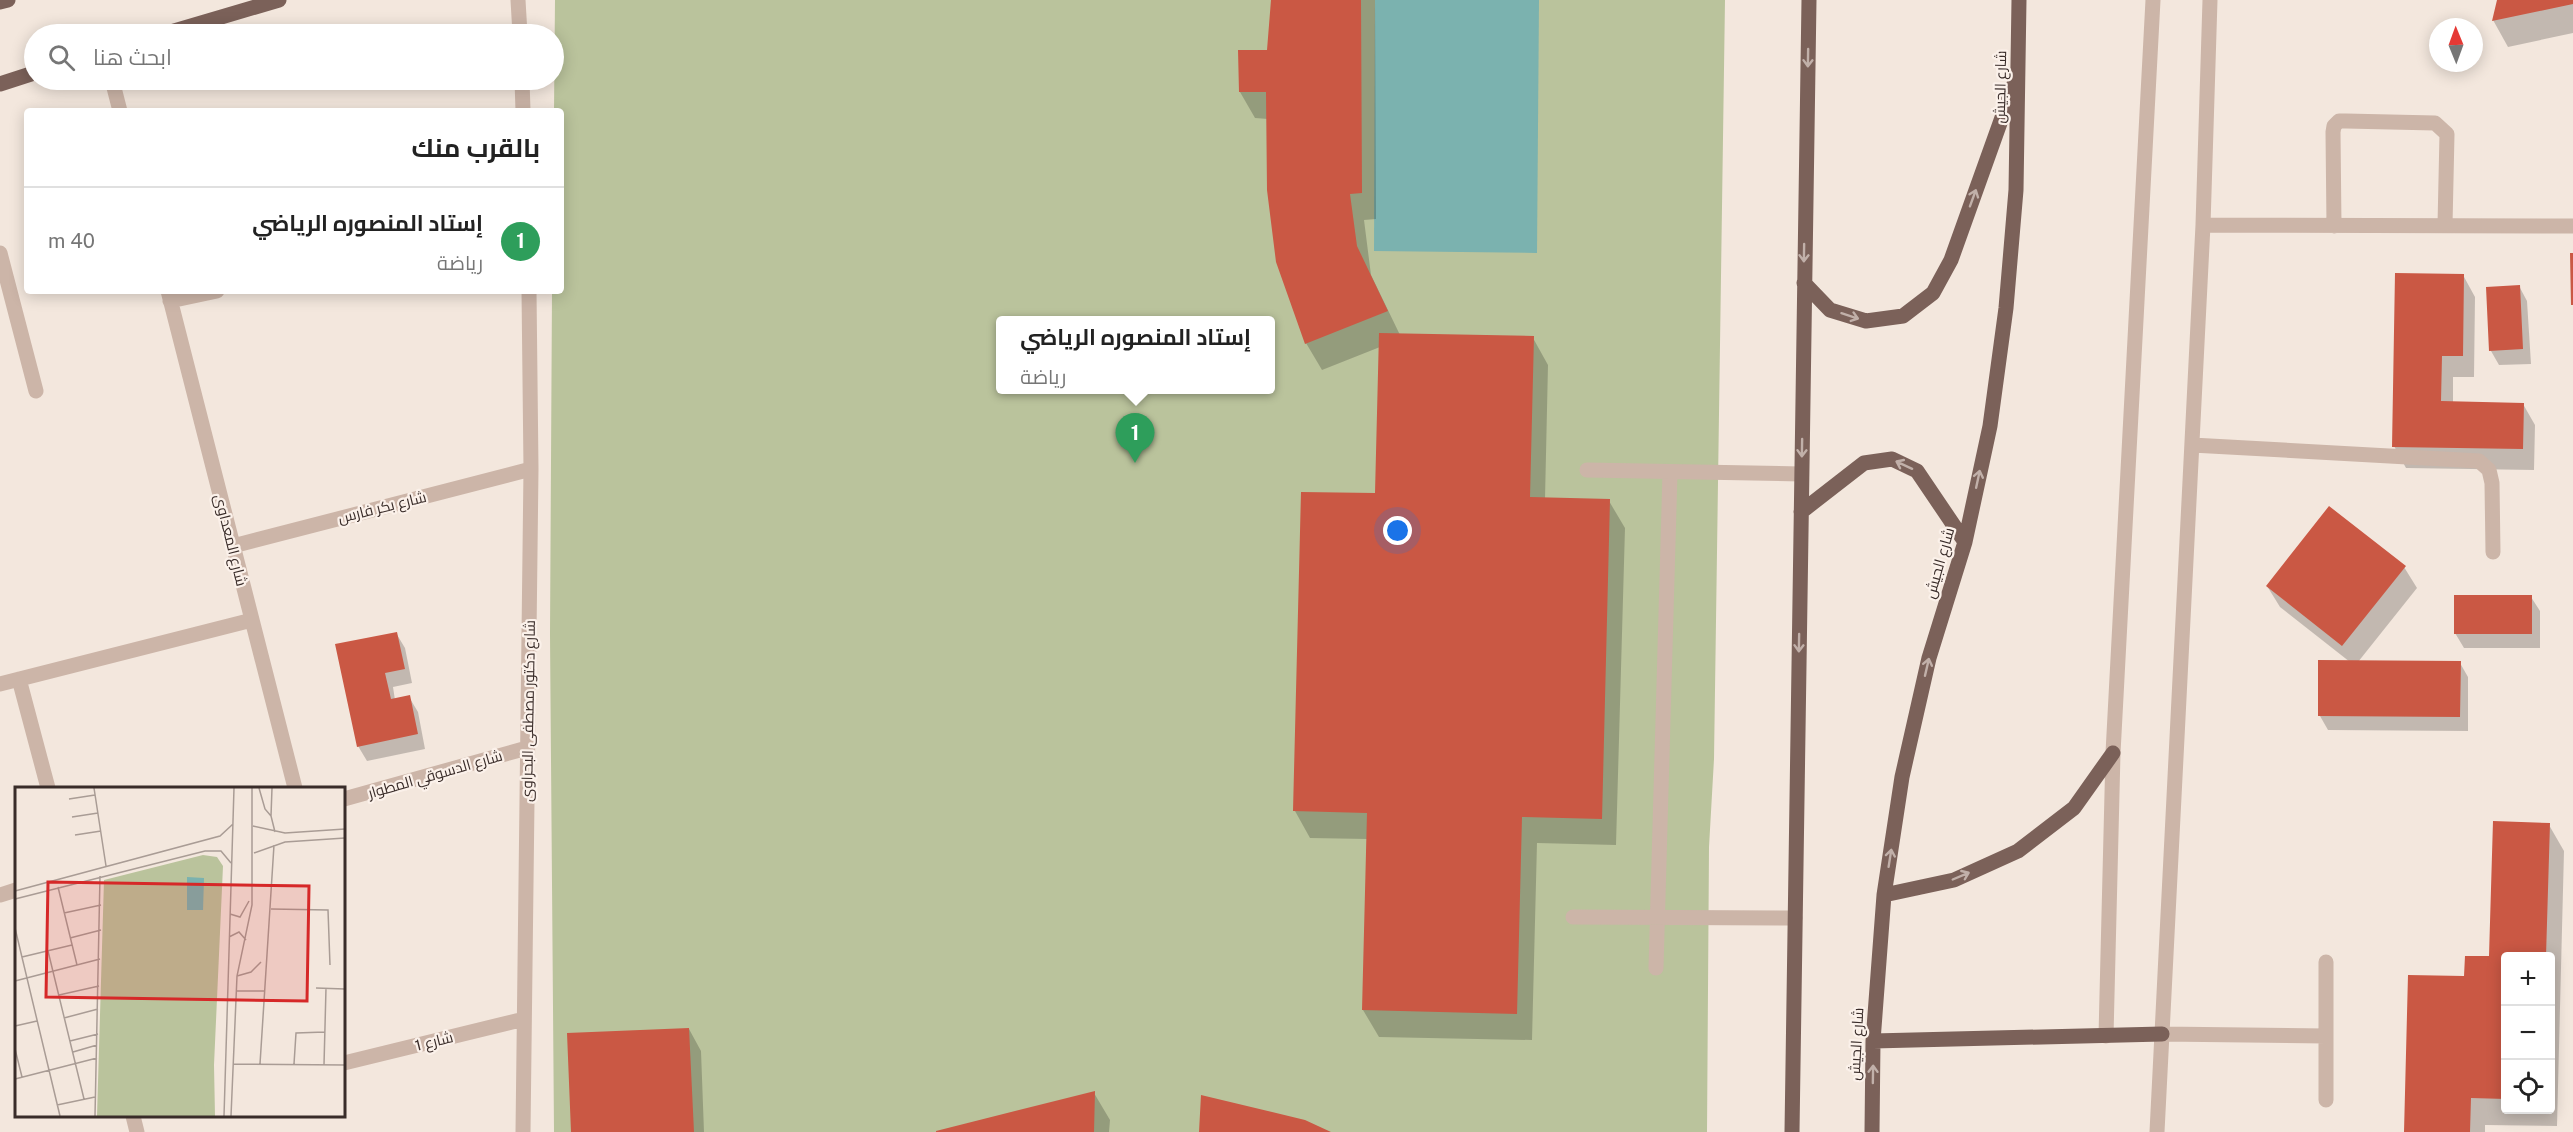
<!DOCTYPE html>
<html lang="ar">
<head>
<meta charset="utf-8">
<style>
  :root { --surface:#fff; --page:#f2f2f2; --text:#222; --muted:#767676; --line:#e0e0e0; --accent:#0f766e }
  body { margin:0; font-family:"Public Sans",Cairo,sans-serif; background:var(--page); color:var(--text); direction:rtl }
  .controls { position:absolute; right:18px; bottom:18px; display:grid; overflow:hidden; border-radius:6px; box-shadow:0 3px 15px #0003 }
  .controls button { width:54px; height:54px; display:grid; place-items:center; padding:0; border:0; border-bottom:2px solid var(--line); background:var(--surface); color:var(--text); font:30px sans-serif }
  .compass { position:absolute; left:2429px; top:18px; width:54px; height:54px; border-radius:50%; background:var(--surface); box-shadow:0 3px 15px #0003; rotate:359deg }
  .you { position:absolute; left:1398px; top:531px; width:21px; height:21px; margin:-15px; border:4px solid #fff; border-radius:50%; background:#1a73e8; box-shadow:0 0 0 9px #1a73e833 }
  .badge { display:grid; place-items:center; width:39px; height:39px; border-radius:50%; background:var(--accent); color:#fff; font-size:20px; font-weight:700 }
  .pin { position:absolute; translate:-50% -50px; filter:drop-shadow(0 2px 3px #0008) }
  .pin::after { content:''; position:absolute; top:32px; width:21px; height:18px; background:inherit; clip-path:polygon(0 0,100% 0,50% 100%) }
  .popup { position:absolute; left:996px; top:316px; width:279px; height:78px; box-sizing:border-box; display:grid; place-content:center; border-radius:6px; background:var(--surface); filter:drop-shadow(0 2px 4px #0005); font-size:20px; white-space:nowrap; color:var(--muted) }
  .popup b { font-size:22px; color:var(--text) }
  .popup::after { content:''; position:absolute; left:50%; top:100%; margin-left:-12px; border:12px solid transparent; border-top-color:var(--surface) }
  .list { margin:0; padding:0; list-style:none }
  h2 { display:flex; justify-content:space-between; align-items:center; height:78px; margin:0; padding:0 24px; font-size:26px }
  h2 small { font-size:20px; font-weight:400; color:var(--muted) }
  .list li { display:grid; grid-template-columns:39px 1fr auto; gap:18px; align-items:center; box-sizing:border-box; height:108px; padding:0 24px; border-top:2px solid var(--line) }
  .list b { display:block; font-size:22px; white-space:nowrap }
  .list p { margin:0; font-size:20px; white-space:nowrap; color:var(--muted) }
  .list em { font-size:20px; font-style:normal; color:var(--muted) }
  .icon { flex:none; width:33px; height:33px; fill:none; stroke:currentColor; stroke-width:2; stroke-linecap:round; stroke-linejoin:round }
  .map { position:relative; flex:none; width:2573px; height:1132px; overflow:hidden; direction:ltr }
  .search { position:absolute; background:var(--surface); box-shadow:0 3px 15px #0003; left:24px; top:24px; width:540px; height:66px; display:flex; align-items:center; gap:15px; box-sizing:border-box; padding:0 21px; border-radius:33px; color:var(--muted); font-size:22px }
  .panel { position:absolute; background:var(--surface); box-shadow:0 3px 15px #0003; left:24px; top:108px; width:540px; height:186px; border-radius:6px; direction:rtl }
  .map>svg:first-child { display:block }
  .green { fill:#bac39c; fill-rule:evenodd }
  .water { fill:#7bb2af }
  .shadow { fill:#0003; fill-rule:evenodd }
  .building { fill:#ca5844 }
  .lines { fill:none; stroke-linecap:round; stroke-linejoin:round }
  .minor { stroke:#ccb5a8; stroke-width:15 }
  .major { stroke:#7b6159; stroke-width:15 }
  .oneway { stroke:#c1b0a9 }
  .labels { text-anchor:middle; dominant-baseline:central; stroke-width:4.5; stroke-linejoin:round; paint-order:stroke }
  .street-label { font-size:15px; fill:#392c29; stroke:#fbf1ea }
  .inset-road { fill:none; stroke:#a99c95; stroke-width:1.5 }
  .view { fill:#d62828; fill-opacity:0.15; stroke:#d62828; stroke-width:3 }
  .inset-edge { fill:none; stroke:#392c29; stroke-width:3 }
</style>
</head>
<body>
<div class="map">
<svg width="2573" height="1132" viewBox="0 0 2573 1132">
  <rect width="100%" height="100%" fill="#f3e7dd"/>
  <path class="green" d="M555,0H1725L1714,759L1709,847L1707,1132H554L550,635L552,291H561V111H554ZM1000,320H1270V390H1000Z"/>
  <path class="water" d="M1375,0H1539L1537,253L1374,251Z"/>
  <path class="shadow" d="M1272,0H1375L1376,219L1364,220L1371,275L1400,335L1533,338L1548,365L1545,499L1609,501L1625,528L1616,845L1537,843L1532,1040L1379,1037L1363,1010L1367,839L1310,838L1295,811L1376,495L1380,347L1322,370L1306,343L1268,119L1255,118L1240,92L1268,51Z
    M2499,0H2573V33L2508,47L2493,20Z
    M2463,275L2475,297L2474,377H2453V403L2523,404L2535,425L2534,470L2406,468L2394,446Z
    M2519,286L2527,301L2531,364L2499,365L2491,351L2487,288Z
    M2404,567L2417,588L2358,662L2460,663L2468,677V731L2328,730L2320,716L2350,662L2280,607L2267,586Z
    M2531,597L2540,611V648H2464L2455,633Z
    M396,633L405,648L412,683L393,687L395,700L409,697L418,712L425,749L367,761L358,746Z
    M2549,825L2564,851L2557,1126L2485,1125V1132H2405L2466,978L2491,958ZM2506,956H2550V1110H2506Z
    M689,1029L701,1051L704,1132H572Z
    M1094,1093L1110,1120L1109,1132H940Z"/>
  <path class="building" d="M1271,0H1361L1362,193L1350,194L1357,246L1388,311L1305,344L1276,262L1267,190L1266,92H1239L1238,50H1267Z
    M2497,0H2573V4L2492,21Z
    M2570,253H2573V305H2571Z
    M2395,273L2464,274L2463,356H2442L2441,401L2524,403L2523,449L2392,447Z
    M2520,285L2523,349L2489,351L2486,287Z
    M1379,333L1534,336L1530,497L1610,499L1602,819L1522,817L1517,1014L1362,1010L1367,813L1293,811L1301,492L1375,493Z
    M2329,506L2406,566L2342,646L2266,586Z
    M2454,595H2532V634H2454Z
    M397,632L405,669L385,673L391,699L410,695L418,734L357,747L335,644Z
    M2318,660L2461,661L2460,717L2318,716Z
    M2493,821L2550,823L2546,956H2506V1099L2471,1098L2470,1132H2404L2408,975L2464,976L2465,956H2489Z
    M689,1028L694,1132H571L567,1033Z
    M1095,1091L1094,1132H936V1131Z
    M1201,1095L1305,1120L1331,1132H1199Z"/>
  <g class="lines">
    <path class="minor" d="M518,0L520,34
      M112,80L120,111
      M522,80L523,111
      M2203,225L2573,226
      M2334,226L2333,132L2334,126L2339,121H2346L2435,123L2447,134L2445,225
      M0,253L36,391
      M168,291L295,788
      M170,301L217,291
      M2192,445L2479,461L2489,470L2492,483L2493,552
      M1587,470L1801,474
      M233,546L531,469
      M19,679L48,788
      M0,684L252,620
      M344,799L527,748
      M0,895L16,890
      M1573,917L1795,918
      M1656,968L1670,472
      M2162,1034L2326,1036
      M2106,1036L2113,753L2153,0
      M344,1063L524,1019
      M2326,1100V962
      M133,1116L137,1132
      M523,1132L531,469L529,291
      M2157,1132L2203,225L2210,0"/>
    <path class="major" d="M0,2L8,0
      M164,34L279,0
      M0,84L34,73
      M1804,283L1830,310L1866,321L1903,316L1933,293L1951,260L2014,84
      M1801,512L1864,463L1892,459L1917,471L1965,542
      M1884,895L1954,880L2018,851L2074,808L2113,753
      M1873,1041L2162,1034
      M1792,1132L1809,0
      M1872,1132L1873,1041L1884,895L1902,777L1929,658L1965,542L1990,426L2006,308L2016,190L2019,0"/>
  </g>
  <defs><path id="oneway-shaft" d="M-6 0H5M1.5-3L5.5 0L1.5 3" fill="none" stroke-width="1.6" stroke-linecap="round" stroke-linejoin="round" transform="scale(1.5)"/></defs>
  <g class="oneway">
    <use href="#oneway-shaft" transform="translate(1808 58) rotate(91)"/>
    <use href="#oneway-shaft" transform="translate(1973 198) rotate(-70)"/>
    <use href="#oneway-shaft" transform="translate(1804 253) rotate(91)"/>
    <use href="#oneway-shaft" transform="translate(1850 316) rotate(18)"/>
    <use href="#oneway-shaft" transform="translate(1802 448) rotate(91)"/>
    <use href="#oneway-shaft" transform="translate(1904 465) rotate(-155)"/>
    <use href="#oneway-shaft" transform="translate(1978 479) rotate(-78)"/>
    <use href="#oneway-shaft" transform="translate(1799 643) rotate(91)"/>
    <use href="#oneway-shaft" transform="translate(1927 667) rotate(-77)"/>
    <use href="#oneway-shaft" transform="translate(1890 858) rotate(-81)"/>
    <use href="#oneway-shaft" transform="translate(1961 876) rotate(-23)"/>
    <use href="#oneway-shaft" transform="translate(1873 1074) rotate(-89)"/>
  </g>
  <g class="labels">
    <g class="street-label">
      <text transform="translate(2000 87) rotate(-89)">شارع الجيش</text>
      <text transform="translate(382 507) rotate(-14)">شارع بكر فارس</text>
      <text transform="translate(231 540) rotate(76)">شارع المعداوى</text>
      <text transform="translate(1939 563) rotate(-74)">شارع الجيش</text>
      <text transform="translate(528 711) rotate(-89)">شارع دكتور مصطفى البحراوى</text>
      <text transform="translate(435 774) rotate(-16)">شارع الدسوقي المطوار</text>
      <text transform="translate(434 1041) rotate(-14)">شارع 1</text>
      <text transform="translate(1856 1044) rotate(-87)">شارع الجيش</text>
    </g>
  </g>
  <g transform="translate(15 787)">
    <rect width="330" height="330" fill="#f3e7dd"/>
    <path d="M188,68L202,70L208,79L199,278L200,329H82L89,93Z" fill="#bac39c"/>
    <path d="M172,90L189,91L188,123H172Z" fill="#7bb2af"/>
    <path class="inset-road" d="M79,1L91,79M244,1L250,22L256,29M257,1L256,29L260,45M54,12L80,8M57,30L83,26M238,39L270,46L330,42M60,48L86,44M239,66L270,55L330,51M43,100L62,178M0,104L205,49L218,37M0,112L190,64H206L216,76M256,122L313,123L315,178M49,126L86,118M215,127L225,130L234,114M0,141L45,329M214,150L224,145L231,153M55,151L86,143M33,164L69,312M7,170L57,158M222,189L236,185L246,175M0,194L85,172M301,201L330,202M221,204H250M44,208L84,199M49,231L83,222M0,239L22,234M55,254L83,247M0,262L7,290M58,265L82,258M218,277L330,278M245,277L259,58M279,277L281,246L310,245M309,278L311,201M0,292L82,271M42,318L80,310M80,329L85,89M209,329L219,1M216,329L222,189L237,118V1"/>
    <path class="view" d="M33,95L294,99L292,214L31,210Z"/>
    <rect width="330" height="330" class="inset-edge"/>
  </g>
</svg>
<div class="controls">
<button>+</button>
<button>−</button>
<button><svg class="icon" aria-label="locate" viewBox="0 0 24 24"><circle cx="12" cy="12" r="6"/><path d="M12 2v4M12 18v4M2 12h4M18 12h4"/></svg></button>
</div>
<svg class="compass" viewBox="-18 -18 36 36"><path d="M0-13l5 13h-10z" fill="#e53935"/><path d="M0 13l5-13h-10z" fill="#767676"/></svg>
<div class="you"></div>
<div class="pin badge" style="left:1135px;top:463px;background:#2e9e5b">1</div>
<div class="popup"><b>إستاد المنصوره الرياضي</b>رياضة</div>
<div class="search"><svg class="icon" aria-label="search" viewBox="0 0 24 24"><circle cx="10" cy="10" r="6"/><path d="M15 15l6 6"/></svg>ابحث هنا</div>
<section class="panel">
<h2>بالقرب منك<small></small></h2>
<ul class="list">
<li><span class="badge" style="background:#2e9e5b">1</span><div><b>إستاد المنصوره الرياضي</b><p>رياضة</p></div><em>40 m</em></li>
</ul>
</section>
</div>
</body>
</html>
